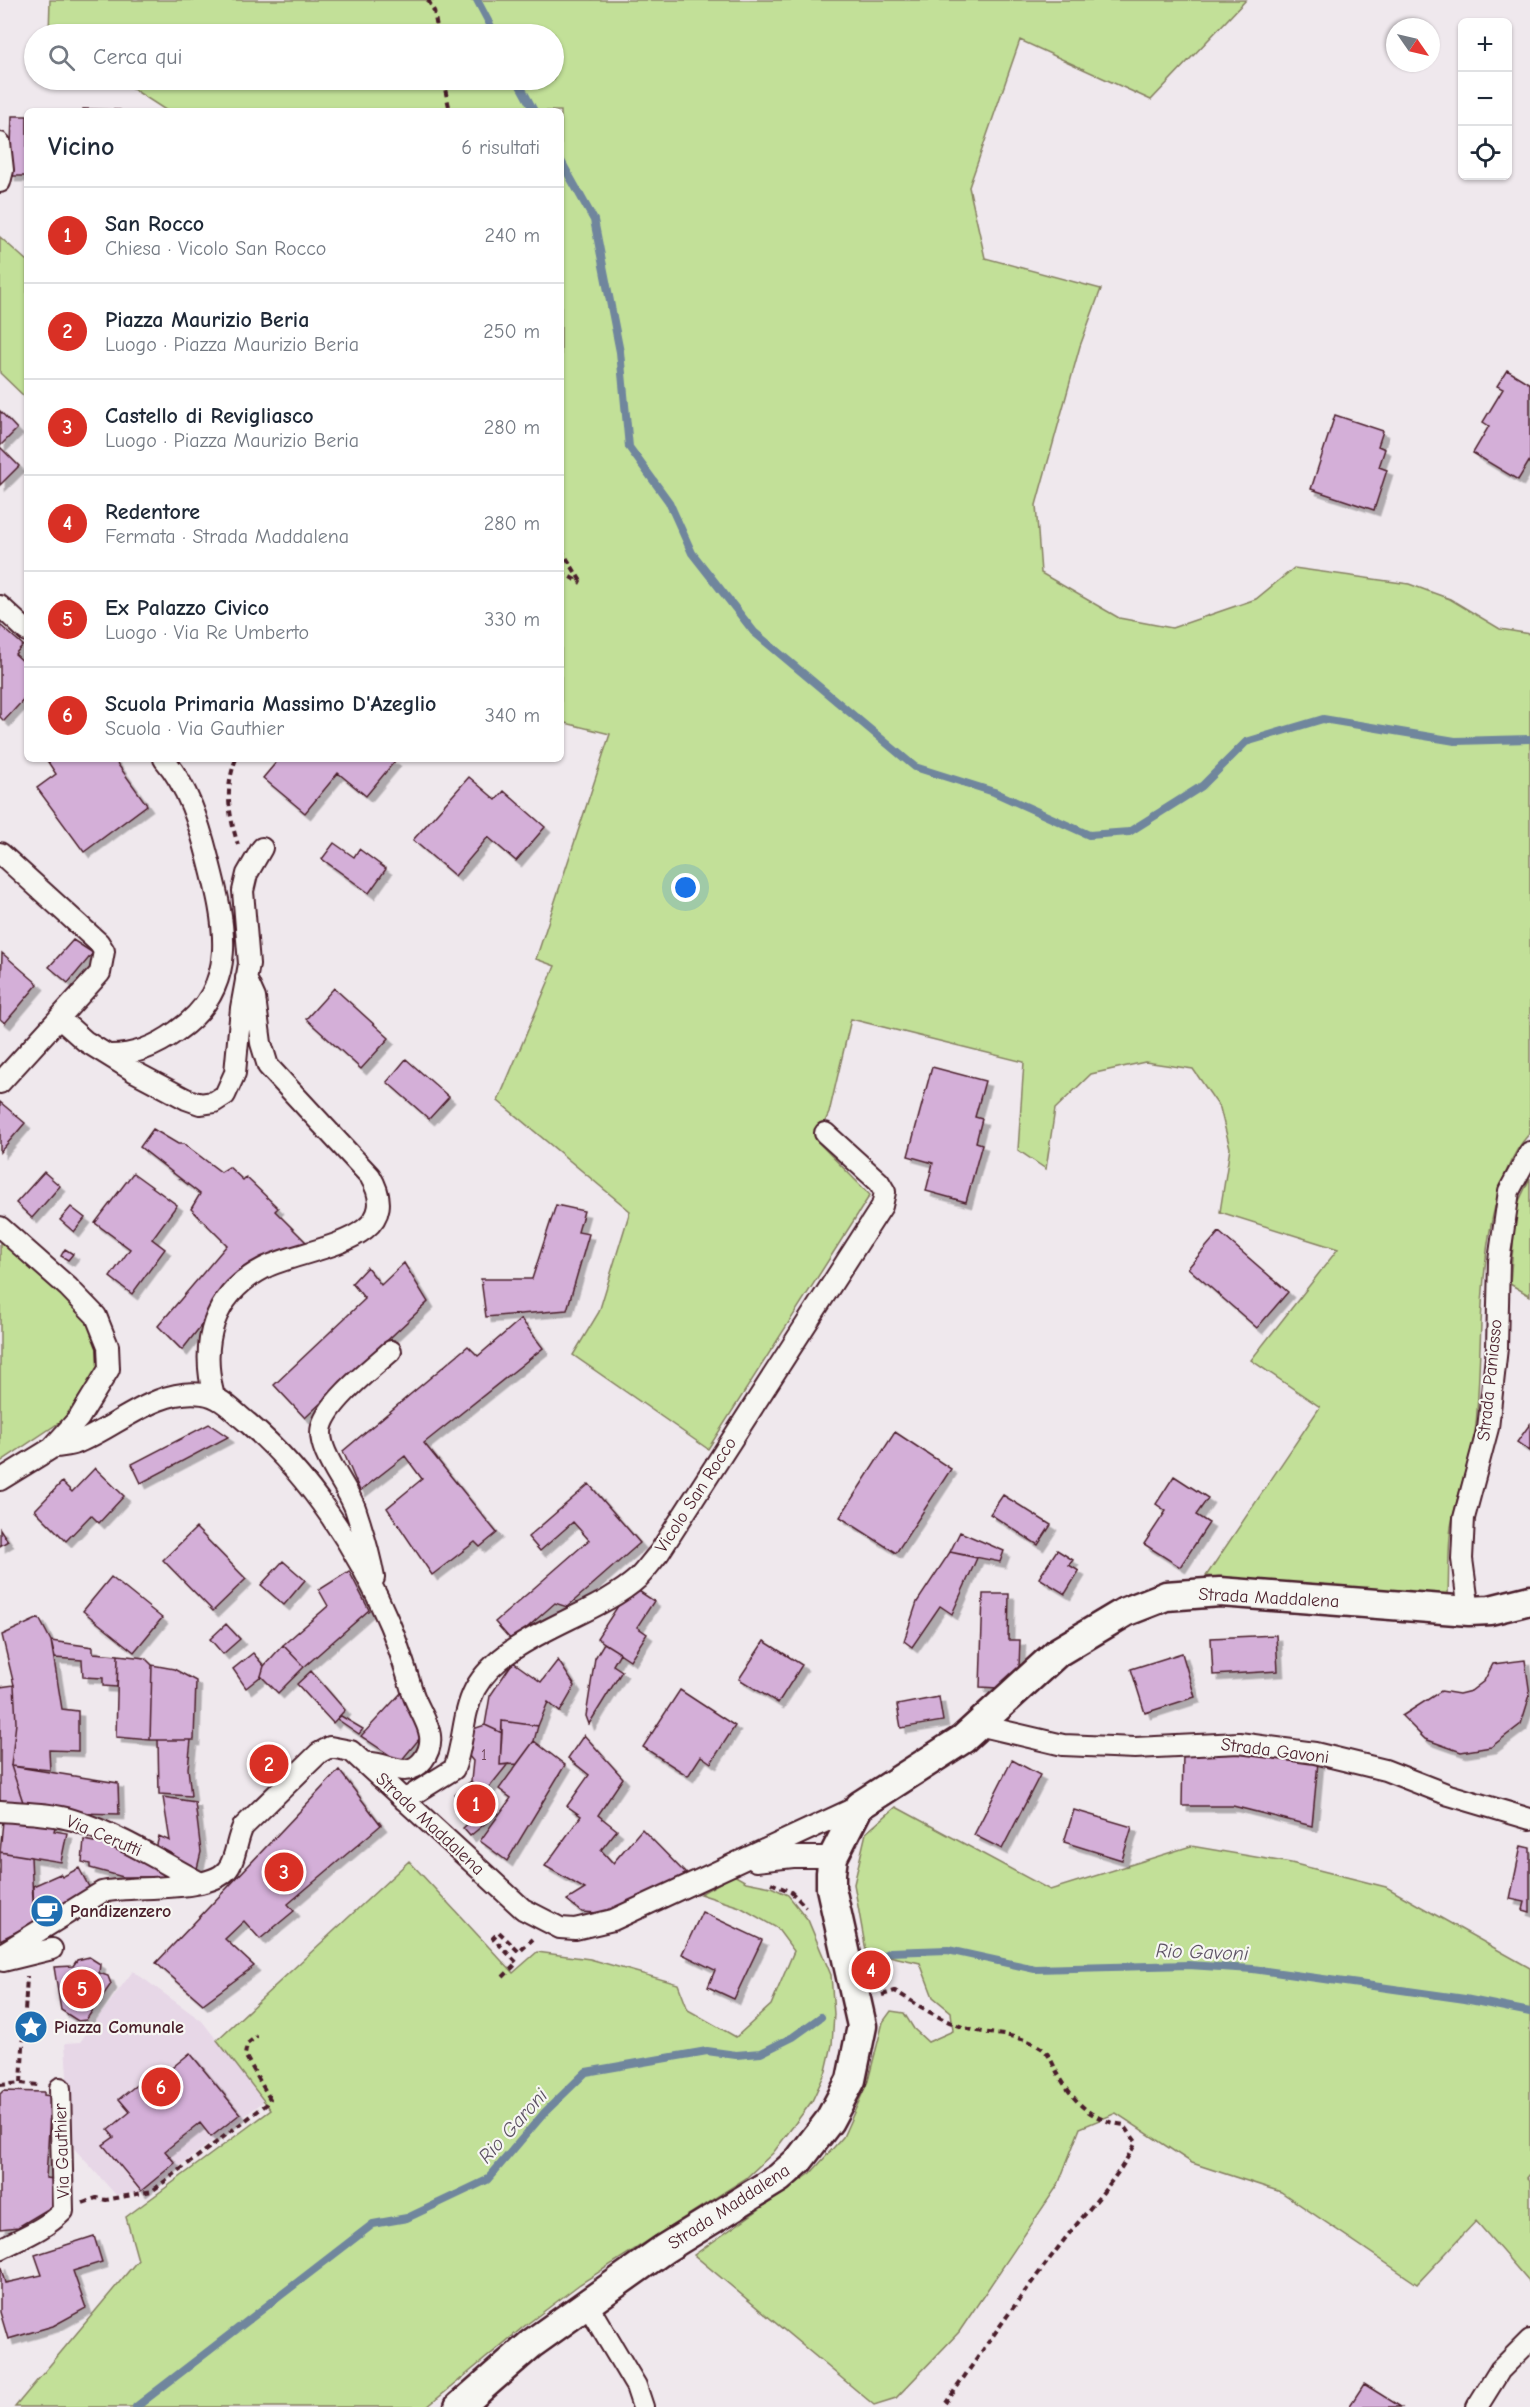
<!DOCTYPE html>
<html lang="it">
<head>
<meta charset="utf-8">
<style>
  :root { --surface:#fff; --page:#f6f6f7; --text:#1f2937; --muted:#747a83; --line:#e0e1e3; --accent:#d93025 }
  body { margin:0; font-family:"Comic Neue",sans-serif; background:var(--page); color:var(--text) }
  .controls { position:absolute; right:18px; top:18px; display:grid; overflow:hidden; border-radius:9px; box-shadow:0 2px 4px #0004 }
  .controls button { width:54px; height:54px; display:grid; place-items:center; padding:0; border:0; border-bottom:2px solid var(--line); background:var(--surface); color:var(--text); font:30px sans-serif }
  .compass { position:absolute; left:1386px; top:18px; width:54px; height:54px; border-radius:50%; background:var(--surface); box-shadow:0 2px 4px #0004; rotate:124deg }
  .you { position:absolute; left:686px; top:888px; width:21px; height:21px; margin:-15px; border:4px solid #fff; border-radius:50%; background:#1a73e8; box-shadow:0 0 0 9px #1a73e833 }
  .badge { display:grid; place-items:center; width:39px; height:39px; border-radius:50%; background:var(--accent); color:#fff; font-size:20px; font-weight:700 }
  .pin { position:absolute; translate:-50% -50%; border:3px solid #fff; box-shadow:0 2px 6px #0006 }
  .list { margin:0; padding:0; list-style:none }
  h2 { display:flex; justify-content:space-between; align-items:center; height:78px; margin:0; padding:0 24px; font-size:26px }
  h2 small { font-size:20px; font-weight:400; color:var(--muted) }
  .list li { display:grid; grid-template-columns:39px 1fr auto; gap:18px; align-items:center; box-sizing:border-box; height:96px; padding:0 24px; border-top:2px solid var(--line) }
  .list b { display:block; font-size:22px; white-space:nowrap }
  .list p { margin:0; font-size:20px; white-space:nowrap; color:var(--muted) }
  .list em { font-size:20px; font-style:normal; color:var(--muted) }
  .icon { flex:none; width:33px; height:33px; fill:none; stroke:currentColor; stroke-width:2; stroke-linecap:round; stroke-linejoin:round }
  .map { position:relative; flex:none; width:1530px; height:2407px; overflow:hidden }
  .search { position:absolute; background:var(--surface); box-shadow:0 2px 4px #0004; left:24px; top:24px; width:540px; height:66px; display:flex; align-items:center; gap:15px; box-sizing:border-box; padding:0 21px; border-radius:33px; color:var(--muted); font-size:22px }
  .panel { position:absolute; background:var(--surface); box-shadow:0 2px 4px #0004; left:24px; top:108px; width:540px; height:654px; border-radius:9px }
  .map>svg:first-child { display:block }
  .built { fill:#e7d7e7 }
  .green { fill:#c2e098; stroke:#868062; stroke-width:1.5 }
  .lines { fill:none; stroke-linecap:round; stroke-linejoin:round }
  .stream { stroke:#6f869d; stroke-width:8 }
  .building { fill:#d4afd8; stroke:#4a1f2b; stroke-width:1.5; filter:url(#shadow) }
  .street-casing { stroke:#4a1f2b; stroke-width:24 }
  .secondary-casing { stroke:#4a1f2b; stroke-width:33 }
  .path { stroke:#4a1f2b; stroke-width:4; stroke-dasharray:6 4.5; stroke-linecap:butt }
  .street { stroke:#f6f6f2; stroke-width:20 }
  .secondary { stroke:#f6f6f2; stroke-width:28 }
  .labels { text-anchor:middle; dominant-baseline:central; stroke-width:4.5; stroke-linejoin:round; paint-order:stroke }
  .number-label { font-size:15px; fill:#6c4356 }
  .street-label { font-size:18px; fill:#4a1f2b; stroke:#f6f6f2 }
  .poi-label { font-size:18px; font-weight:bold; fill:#4a1f2b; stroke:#f6f6f2; text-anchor:start }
  .water-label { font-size:20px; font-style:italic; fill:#5d5264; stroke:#f6f6f2 }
</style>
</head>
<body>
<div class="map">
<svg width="1530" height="2407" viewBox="0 0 1530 2407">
  <defs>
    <filter id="shadow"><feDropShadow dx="5.5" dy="5.5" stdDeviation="0" flood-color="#0004"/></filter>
  </defs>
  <rect width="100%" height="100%" fill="#efe8ed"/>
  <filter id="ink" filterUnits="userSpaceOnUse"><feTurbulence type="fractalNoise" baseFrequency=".0167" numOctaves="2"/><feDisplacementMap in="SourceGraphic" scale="12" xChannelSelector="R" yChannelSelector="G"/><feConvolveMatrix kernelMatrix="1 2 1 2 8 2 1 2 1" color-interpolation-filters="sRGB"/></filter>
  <g filter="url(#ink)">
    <path class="built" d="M133,1971L202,2021L264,2101L148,2191L116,2195L71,2145L65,2043L80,2042Z"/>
    <path class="green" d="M50,0H1246L1151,100L1020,40L969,187L985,258L1101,289L1080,346L1036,505L1041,573L1119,618L1172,628L1256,599L1294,568L1409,584L1450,599L1500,629L1530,634V1133C1473,1194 1484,1343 1476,1424C1472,1459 1457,1492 1451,1527C1448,1549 1449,1573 1448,1595L1206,1576L1320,1407L1251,1360L1338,1249L1220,1212L1230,1148L1220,1108L1193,1069L1145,1062L1091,1074L1055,1109L1046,1169L1018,1150L1024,1062L851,1019L829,1113L816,1140L870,1195L708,1449L573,1355L599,1312L630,1211L498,1101L555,966L536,959L610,734L561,722V111H167L119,80H554V34H49Z
      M0,237L27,261V399L0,373Z
      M1530,1178V1296L1510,1284L1516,1207Z
      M0,1237L65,1294L89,1321L100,1354L97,1371L63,1420L0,1462Z
      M896,1807L1050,1890L1191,1846L1291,1863L1386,1887L1530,1968V2174L1527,2178L1530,2181V2283L1476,2221L1417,2284L1281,2192L1192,2163L1116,2113L1080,2128L1058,2185L959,2332L896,2398L874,2405L694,2255L811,2173L843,2137L868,2081L883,2022L891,2011L904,2013L914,2029L928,2042L953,2031L951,2012L933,1997L920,1963L866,1951L854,1884L866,1833Z
      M409,1861L513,1973L537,1952L590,1959L678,1984L688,2010L736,2037L771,2005L794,1951L777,1928L740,1907L700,1894L734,1875L746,1882L771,1887L788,1895L808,1920L831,1975L834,2014L832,2045L826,2071L812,2101L773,2153L745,2179L580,2284L522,2328L427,2407H15L138,2260L126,2217L271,2110L217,2040Z"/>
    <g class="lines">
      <path class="stream" d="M477,0L495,34
        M517,80L534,111
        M561,161L594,220L620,352L629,447L669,502L692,553L754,632L915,767L994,792L1089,835L1129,832L1202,786L1246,742L1323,719L1455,741L1530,739
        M874,1960L890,1952L948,1950L1035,1969L1188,1965L1253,1969L1465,1999L1530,2012
        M136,2407L373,2224L407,2218L487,2180L545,2112L586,2072L707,2051L736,2055L761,2053L793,2037L821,2017"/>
    </g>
    <path class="building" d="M83,109L120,110V111H83Z
      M12,116H27V176H10Z
      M1507,370L1530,384V460L1518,480L1473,453L1489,426L1483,422L1503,389L1497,386Z
      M0,411L17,429L0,446Z
      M1335,415L1383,431L1378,446L1385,449L1379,467L1387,470L1374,510L1311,489Z
      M0,447L19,466L0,485Z
      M0,625L23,645L15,654L27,665V696L4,721L0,717Z
      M46,759H114L147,805L84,852L37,788L56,774Z
      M279,759H392L395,761L366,796L338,773L305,813L263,778Z
      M469,777L496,800L504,791L545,827L516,861L488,837L455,876L413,840Z
      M334,843L354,857L359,849L386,869L369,893L322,859Z
      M73,940L93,953L68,983L49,967Z
      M2,953L38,984L5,1023L0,1019Z
      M334,988L389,1038L361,1069L306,1019Z
      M406,1059L449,1097L429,1119L387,1082Z
      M932,1067L985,1081L975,1117L982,1119L976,1142L982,1144L966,1202L926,1191L933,1163L908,1156Z
      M0,1102L25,1123L0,1152Z
      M153,1129L178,1144H184L221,1172L229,1167L243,1180L246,1177L278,1208L275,1211L310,1246L235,1282L182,1350L158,1326L227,1245L191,1209L200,1194L140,1147Z
      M44,1172L60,1186L32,1218L16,1203Z
      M133,1173L177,1205L152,1239L165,1249L132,1294L110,1277L130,1249L95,1223Z
      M556,1205L584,1211L578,1232L589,1234L567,1310L486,1317L481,1279H532Z
      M71,1207L85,1218L74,1232L60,1220Z
      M1219,1232L1288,1292L1257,1328L1188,1268Z
      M65,1249L73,1254L68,1260L61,1256Z
      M404,1263L428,1302L305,1418L274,1385L365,1299L352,1283L367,1267L381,1285Z
      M521,1319L543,1348L424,1443L497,1533L480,1547L475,1542L432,1575L387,1508L422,1479L405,1456L360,1491L343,1451L468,1346L478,1356Z
      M209,1424L228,1437L141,1483L132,1464Z
      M1530,1424V1451L1517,1442Z
      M895,1432L951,1469L896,1553L840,1517Z
      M95,1468L124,1496L99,1523L91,1515L66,1541L35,1510L62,1482L72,1492Z
      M1174,1476L1208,1498L1196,1515L1209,1523L1180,1567L1144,1544L1166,1511L1156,1504Z
      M589,1484L640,1543L567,1607L555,1603L512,1641L495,1622L589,1540L573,1522L540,1551L528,1537Z
      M1003,1495L1051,1525L1038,1545L990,1514Z
      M196,1528L246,1579L213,1611L163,1560Z
      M0,1529L8,1541L0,1546Z
      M960,1532L1004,1551L1000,1562L950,1552Z
      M1057,1550L1073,1560L1069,1565L1079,1571L1065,1594L1039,1578Z
      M950,1552L977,1558L952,1614L940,1606L912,1647L904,1641L917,1602Z
      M283,1561L305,1580L284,1605L261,1585Z
      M349,1571L369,1610L304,1667L283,1645L328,1606L319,1590Z
      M111,1577L162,1618L134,1652L83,1611Z
      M631,1586L654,1601L637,1627L647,1634L630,1660L597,1638Z
      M983,1594H1009L1008,1640H1020L1019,1668L998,1688L980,1687Z
      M39,1618L51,1641L62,1709L78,1711V1751L49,1750L50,1770L11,1766L16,1723L14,1685L2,1635Z
      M226,1624L240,1639L223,1654L210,1639Z
      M1276,1635L1278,1671L1213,1675L1211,1638Z
      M51,1641L93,1647V1653L118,1655L117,1687L103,1686V1678L83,1677L82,1660L55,1658Z
      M764,1641L802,1665L778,1703L739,1679Z
      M604,1643L620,1653L613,1665L622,1671L589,1724L586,1716L595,1658Z
      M283,1645L304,1667L278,1693L261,1676L264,1666Z
      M253,1653L264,1666L261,1676L246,1688L233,1669Z
      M1182,1653L1195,1697L1145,1713L1131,1669Z
      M118,1655L145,1658L152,1665L150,1740L116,1737Z
      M558,1660L575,1686L560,1712L548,1702L538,1726L502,1721V1733L485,1725L490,1696L513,1662L541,1682Z
      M1525,1660L1530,1695L1521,1724L1491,1747L1461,1752L1425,1739L1402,1716L1441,1691L1459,1694L1471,1691L1484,1681L1493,1664Z
      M152,1665L174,1669L196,1681L194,1740H150Z
      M311,1671L345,1710L333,1723L297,1684Z
      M14,1685L16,1723L11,1766L23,1802L0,1800V1687Z
      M680,1690L735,1726L711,1763L701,1756L688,1776L643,1747Z
      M402,1692L425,1732L400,1762L361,1736Z
      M939,1697L943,1721L901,1728L897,1705Z
      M341,1716L363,1729L359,1734L337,1719Z
      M502,1721L538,1726L534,1741L517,1764L500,1765Z
      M485,1725L502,1733L500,1765L508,1764L483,1795L471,1781L473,1761L464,1750L467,1731Z
      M584,1735L623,1778L598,1815L617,1830L601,1850L613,1863L642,1829L686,1874L626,1906L598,1913L582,1912L567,1900L585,1889L545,1866L581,1816L567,1806L589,1775L568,1758Z
      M158,1740H191L188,1768L191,1796L159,1794Z
      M534,1741L565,1765L507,1861L480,1841L511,1798L499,1789Z
      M1241,1750L1318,1762L1312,1826L1233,1806H1182L1183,1752Z
      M1012,1760L1040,1775L1002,1849L974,1835Z
      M11,1766L118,1783L119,1814L78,1813L23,1802Z
      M339,1770L381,1825L288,1904L294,1911L260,1939L244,1921L225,1939L254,1966L203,2004L156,1963Z
      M471,1781L498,1813L470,1836L463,1828L474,1818L455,1795Z
      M163,1797L195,1802L201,1852L196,1873L155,1853L159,1836L170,1841Z
      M1074,1810L1132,1827L1122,1860L1064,1842Z
      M25,1819L56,1824L54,1831L67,1833L61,1862L0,1852L3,1821L24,1824Z
      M95,1836L173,1877H123L90,1868V1864L82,1862L84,1840L94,1842Z
      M1521,1846L1530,1848V1912L1523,1910L1525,1902L1510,1899Z
      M0,1852L31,1857L34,1923L0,1940Z
      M79,1868L90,1889L34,1919L33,1886L60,1874L62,1877Z
      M702,1912L762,1940L734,1999L708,1987L715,1970L682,1954Z
      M89,1957L100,1964L99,1973L108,1976L111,1984L86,2020L78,2021L61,2010L54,1967L73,1966L77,1960Z
      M190,2053L240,2114L211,2137L200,2123L165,2151L175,2163L141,2191L103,2145L114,2137L108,2130L130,2112L119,2099L139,2083L145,2090Z
      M3,2091L44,2092V2095L51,2096L46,2178L55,2179L53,2206L18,2227L0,2229V2094Z
      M94,2236L102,2262L73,2271L86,2308L53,2326L8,2339L0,2312V2264L5,2283L42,2275L35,2255Z
      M1364,2384L1401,2407H1349Z"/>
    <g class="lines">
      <defs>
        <path id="street" d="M0,143L3,170L0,182
          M0,606L27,631
          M0,853L99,943L104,951L100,973L0,1083
          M59,1018L85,1041L135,1072L186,1099L200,1104L214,1102L225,1095L235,1073L241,1008L249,964L243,891L247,874L262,848
          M110,1055C134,1055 157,1046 177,1031C241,987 225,923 208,858C199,823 188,787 164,759
          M0,1227L68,1287L96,1316L108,1346L109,1369L79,1418L52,1448L0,1480
          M214,1397C200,1343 212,1295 264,1268C305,1247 410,1243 370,1176L268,1066L261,1043L255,998L246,978
          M52,1448C61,1446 71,1446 79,1442C118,1426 158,1387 203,1394C221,1396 234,1412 248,1423C309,1475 359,1551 390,1625C399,1647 406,1671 413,1694C421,1717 441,1736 423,1760C406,1782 385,1760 365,1763
          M374,1578C370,1556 363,1532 356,1511C349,1487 315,1451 322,1426C329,1401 372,1368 391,1351
          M1469,1611L1462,1559L1464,1518L1488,1428L1497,1348L1499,1261L1509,1191L1530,1152
          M978,1725L1063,1745L1135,1748L1239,1743L1315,1753L1385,1770L1449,1795L1530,1819
          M404,1800L454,1769C464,1743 462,1714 475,1689C505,1634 594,1618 638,1578C645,1571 652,1561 659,1553L882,1206L885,1192L879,1182L825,1133
          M0,1811C24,1813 50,1813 73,1820C118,1834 160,1861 201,1883
          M756,1861L793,1857H833
          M0,1955L102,1892C132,1885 208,1893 227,1870C236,1860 236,1840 243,1827L319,1753L330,1747L351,1751L523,1909L560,1928L575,1929L613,1920L859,1806
          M3,1961L52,1949
          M0,2249C23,2237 44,2230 63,2211L60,2088
          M587,2304L636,2386L643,2407
          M1477,2407L1500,2370L1530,2340"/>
        <path id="secondary" d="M459,2407L531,2344L664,2249L779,2178L799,2160L829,2121L851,2080L862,2026L831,1888V1873L833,1857L859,1806L963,1739L1058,1652L1125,1612L1166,1596L1220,1592L1469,1611L1490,1610L1530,1600"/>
      </defs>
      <use href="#street" class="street-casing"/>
      <use href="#secondary" class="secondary-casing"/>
      <path class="path" d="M428,0L434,11L438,34
        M443,80L450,111
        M561,549L582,583
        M561,572L581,583
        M236,759C224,789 229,815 238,845
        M771,1883L791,1892L806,1907
        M503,1977L517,1963L493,1938L499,1932L519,1952L533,1939
        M882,1995L895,1991C918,2005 943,2022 969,2029C994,2036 1022,2033 1044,2050C1050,2055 1054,2067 1058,2074C1075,2103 1090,2120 1124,2125L1136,2142C1117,2181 1084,2213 1058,2248C1019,2298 982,2351 946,2403
        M21,2083L27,1976
        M0,2085L21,2083L38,2085
        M83,2203L96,2198L106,2200L152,2191L267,2104L270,2099L245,2055L247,2044L257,2036"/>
      <use href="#street" class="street"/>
      <use href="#secondary" class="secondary"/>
    </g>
  </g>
  <defs>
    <symbol id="cafe-disc" viewBox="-11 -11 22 22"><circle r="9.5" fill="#1f6fb2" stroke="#f6f6f2"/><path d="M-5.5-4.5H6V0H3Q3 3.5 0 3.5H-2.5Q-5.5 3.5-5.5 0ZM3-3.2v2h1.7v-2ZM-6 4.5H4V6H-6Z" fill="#fff"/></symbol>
    <symbol id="sight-disc" viewBox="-11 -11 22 22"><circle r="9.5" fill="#1f6fb2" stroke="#f6f6f2"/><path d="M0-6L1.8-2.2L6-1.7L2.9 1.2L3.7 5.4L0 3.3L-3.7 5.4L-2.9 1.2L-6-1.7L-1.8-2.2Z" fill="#fff"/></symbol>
  </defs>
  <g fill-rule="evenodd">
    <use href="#cafe-disc" x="28" y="1892" width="38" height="38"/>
    <use href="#sight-disc" x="12" y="2008" width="38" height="38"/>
  </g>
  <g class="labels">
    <g class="number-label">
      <text x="484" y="1755">1</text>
    </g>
    <g class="street-label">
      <text transform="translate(1490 1380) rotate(-84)">Strada Paniasso</text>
      <text transform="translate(696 1495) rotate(-57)">Vicolo San Rocco</text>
      <text transform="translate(1269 1598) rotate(3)">Strada Maddalena</text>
      <text transform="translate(1275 1751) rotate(7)">Strada Gavoni</text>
      <text transform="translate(430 1824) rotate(43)">Strada Maddalena</text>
      <text transform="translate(104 1836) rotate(23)">Via Cerutti</text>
      <text transform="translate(62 2151) rotate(-92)">Via Gauthier</text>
      <text transform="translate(729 2207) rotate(-33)">Strada Maddalena</text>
    </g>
    <g class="poi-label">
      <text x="70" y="1911">Pandizenzero</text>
      <text x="54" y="2027">Piazza Comunale</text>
    </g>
    <g class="water-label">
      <text transform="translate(1202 1952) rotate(2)">Rio Gavoni</text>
      <text transform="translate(513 2126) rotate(-48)">Rio Garoni</text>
    </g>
  </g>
</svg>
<div class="controls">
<button>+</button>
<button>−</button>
<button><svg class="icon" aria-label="locate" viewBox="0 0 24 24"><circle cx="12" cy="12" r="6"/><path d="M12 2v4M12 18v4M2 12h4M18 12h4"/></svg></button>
</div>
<svg class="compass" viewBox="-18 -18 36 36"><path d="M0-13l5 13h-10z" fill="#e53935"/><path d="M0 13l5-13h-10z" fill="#747a83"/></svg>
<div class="you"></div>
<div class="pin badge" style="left:476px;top:1804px">1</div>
<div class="pin badge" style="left:269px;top:1764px">2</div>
<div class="pin badge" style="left:284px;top:1872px">3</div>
<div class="pin badge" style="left:871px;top:1970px">4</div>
<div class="pin badge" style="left:82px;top:1989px">5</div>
<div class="pin badge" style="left:161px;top:2087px">6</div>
<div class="search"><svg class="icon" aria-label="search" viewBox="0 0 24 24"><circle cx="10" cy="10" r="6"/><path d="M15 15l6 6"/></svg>Cerca qui</div>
<section class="panel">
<h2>Vicino<small>6 risultati</small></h2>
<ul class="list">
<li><span class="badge">1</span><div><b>San Rocco</b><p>Chiesa · Vicolo San Rocco</p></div><em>240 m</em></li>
<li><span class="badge">2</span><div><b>Piazza Maurizio Beria</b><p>Luogo · Piazza Maurizio Beria</p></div><em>250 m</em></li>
<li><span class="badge">3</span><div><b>Castello di Revigliasco</b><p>Luogo · Piazza Maurizio Beria</p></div><em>280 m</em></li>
<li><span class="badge">4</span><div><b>Redentore</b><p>Fermata · Strada Maddalena</p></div><em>280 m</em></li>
<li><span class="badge">5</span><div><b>Ex Palazzo Civico</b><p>Luogo · Via Re Umberto</p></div><em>330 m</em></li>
<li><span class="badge">6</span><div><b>Scuola Primaria Massimo D'Azeglio</b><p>Scuola · Via Gauthier</p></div><em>340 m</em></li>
</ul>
</section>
</div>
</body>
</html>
